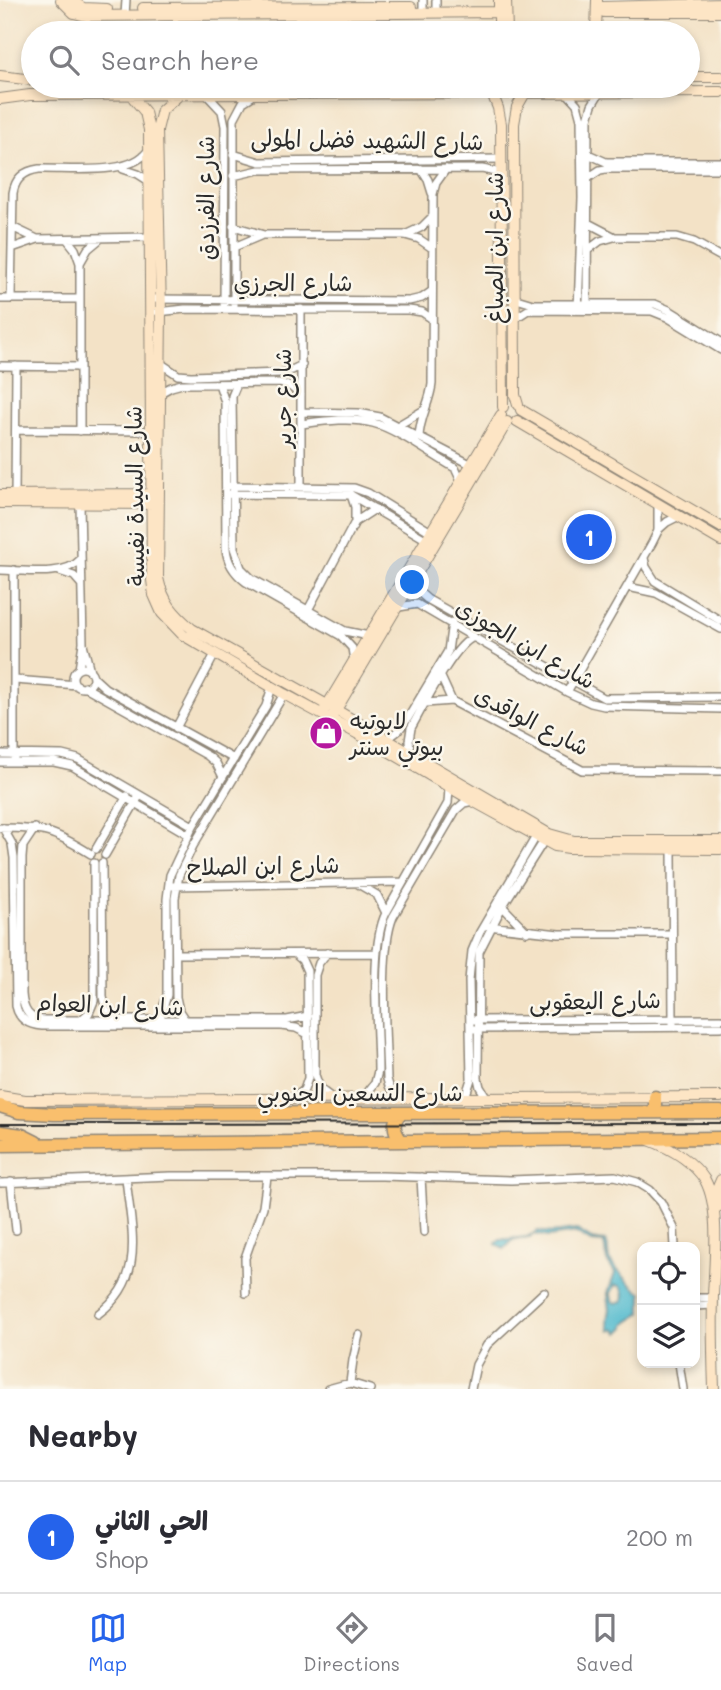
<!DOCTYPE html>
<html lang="en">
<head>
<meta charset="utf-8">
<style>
  :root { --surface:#fff; --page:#f7f7f7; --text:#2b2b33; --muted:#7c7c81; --line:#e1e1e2; --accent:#2563eb }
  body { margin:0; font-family:Mali,"Playpen Sans Arabic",sans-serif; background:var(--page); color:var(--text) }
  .controls { position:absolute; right:21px; bottom:21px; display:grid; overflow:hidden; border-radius:14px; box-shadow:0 4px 10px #0003 }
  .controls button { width:63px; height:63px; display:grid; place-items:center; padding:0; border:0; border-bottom:2px solid var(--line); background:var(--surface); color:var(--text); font:35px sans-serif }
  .you { position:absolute; left:413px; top:583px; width:24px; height:24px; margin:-18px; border:5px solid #fff; border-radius:50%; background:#1a73e8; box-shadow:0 0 0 10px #1a73e833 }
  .badge { display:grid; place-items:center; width:46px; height:46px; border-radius:50%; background:var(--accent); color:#fff; font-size:23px; font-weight:700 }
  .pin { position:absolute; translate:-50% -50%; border:4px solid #fff; box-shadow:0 2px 7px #0006 }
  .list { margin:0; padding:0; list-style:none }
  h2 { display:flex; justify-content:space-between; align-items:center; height:91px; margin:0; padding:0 28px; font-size:30px }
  h2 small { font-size:23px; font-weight:400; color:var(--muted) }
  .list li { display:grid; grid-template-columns:46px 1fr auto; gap:21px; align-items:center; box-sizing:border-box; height:112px; padding:0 28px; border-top:2px solid var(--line) }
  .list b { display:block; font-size:26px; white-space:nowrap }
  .list p { margin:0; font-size:23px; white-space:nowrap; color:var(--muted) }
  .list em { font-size:23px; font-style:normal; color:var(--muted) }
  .icon { flex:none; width:38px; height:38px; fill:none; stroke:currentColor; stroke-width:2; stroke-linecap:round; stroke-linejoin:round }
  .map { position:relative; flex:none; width:721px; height:1389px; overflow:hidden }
  .search { position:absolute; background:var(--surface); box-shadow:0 4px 10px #0003; left:21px; right:21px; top:21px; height:77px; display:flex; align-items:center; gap:18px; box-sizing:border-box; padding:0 24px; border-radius:38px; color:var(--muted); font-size:26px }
  .sheet { height:203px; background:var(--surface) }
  nav { display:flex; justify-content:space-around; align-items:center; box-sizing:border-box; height:98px; border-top:2px solid var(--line); background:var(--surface); font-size:19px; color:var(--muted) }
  nav a { display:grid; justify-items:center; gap:4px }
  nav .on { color:var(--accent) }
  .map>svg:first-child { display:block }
  .water { fill:#50b9cd; stroke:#3e727c; stroke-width:2 }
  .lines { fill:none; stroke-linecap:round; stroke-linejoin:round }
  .street-casing { stroke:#8f8678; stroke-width:10 }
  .secondary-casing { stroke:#8f8678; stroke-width:12 }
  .highway-casing { stroke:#8f8678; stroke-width:15 }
  .street { stroke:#fff; stroke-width:7 }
  .secondary { stroke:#fde5c5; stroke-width:10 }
  .highway { stroke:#f9bf6d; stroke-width:12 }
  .rail { stroke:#2b2b2b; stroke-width:2 }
  .labels { text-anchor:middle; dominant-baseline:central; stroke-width:5; stroke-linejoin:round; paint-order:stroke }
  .street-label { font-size:23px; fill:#2b2b2b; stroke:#fbf7ec }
  .poi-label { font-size:23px; fill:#2b2b2b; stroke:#fbf7ec; text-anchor:start }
</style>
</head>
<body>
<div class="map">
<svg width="721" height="1389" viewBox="0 0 721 1389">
  <rect width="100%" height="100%" fill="#fbf7ec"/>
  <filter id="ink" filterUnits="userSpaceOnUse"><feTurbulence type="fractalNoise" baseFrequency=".0143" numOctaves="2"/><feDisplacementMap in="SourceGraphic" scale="14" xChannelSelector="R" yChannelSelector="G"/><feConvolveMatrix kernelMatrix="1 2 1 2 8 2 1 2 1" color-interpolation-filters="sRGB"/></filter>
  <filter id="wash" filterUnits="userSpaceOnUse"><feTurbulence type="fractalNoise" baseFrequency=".00686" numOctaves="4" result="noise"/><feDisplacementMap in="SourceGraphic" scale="28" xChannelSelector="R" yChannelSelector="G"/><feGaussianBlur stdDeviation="1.57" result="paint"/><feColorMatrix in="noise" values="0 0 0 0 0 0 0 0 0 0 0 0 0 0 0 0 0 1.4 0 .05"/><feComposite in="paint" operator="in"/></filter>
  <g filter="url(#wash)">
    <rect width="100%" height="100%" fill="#f3e2c6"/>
    <path class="water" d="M577,1230L593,1240L606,1241C609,1247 607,1252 609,1259C611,1264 636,1291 642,1293V1313L625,1324V1327L619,1333L614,1329L610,1331L608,1320L610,1309L608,1295H611L612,1301L616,1303L623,1301C625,1293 624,1285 615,1285L611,1293H608L615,1273L607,1261L604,1243L591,1242L576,1233L548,1237L535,1234L528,1238L513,1240L504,1249L496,1244L499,1240L527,1237L538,1231C551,1235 564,1231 577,1230Z"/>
  </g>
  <g filter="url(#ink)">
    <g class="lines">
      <defs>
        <path id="street" d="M423,0V13
          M436,0V13
          M125,15L126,0
          M567,93L577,104L581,119L582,198L578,310
          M207,95L222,111L225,126L224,304
          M233,154L260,162L501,159
          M588,154L606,162H721
          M123,169L138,174L149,181
          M421,169L428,180L432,193
          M233,176L259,170L482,169L501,173
          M588,178L600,170L606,169H721
          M588,223L613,236
          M233,226L264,235H405L419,239L432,248
          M12,227L37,239
          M405,235L422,227L432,217
          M67,239L75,249L80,263V431
          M234,247L260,236
          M12,248L38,239L149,237
          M588,250L600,241L614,237H677L694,242L721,257
          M80,263L88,249L100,239
          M513,298L533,304H655L669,310L721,342
          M0,299H80
          M11,299L13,193C15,179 24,171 39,169C69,168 132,177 149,149
          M150,299L409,301L422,298L432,291
          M234,305V119L243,102L254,95
          M587,310L588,119L592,105L600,92
          M158,312L185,309L409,310L422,312L432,319
          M514,319L528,310L652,311L667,317L721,350
          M160,363L178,375L191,376L280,373L292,370L302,365
          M0,366L80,367
          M219,384L225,402L226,548C227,563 234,573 246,582L341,636L352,648L354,661
          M237,384L232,396L234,548L241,568L251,578L345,631L369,636
          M160,393L171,387L182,384L280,383L291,387L301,395
          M301,412L358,413L380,417L472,465
          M301,424C324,421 350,417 373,423C397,429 432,455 455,468L461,481
          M397,426L424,410
          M16,430L151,431
          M419,438C419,418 430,403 432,384L433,194L436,183L446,169
          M231,486L354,488L368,493L431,532
          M301,486V309
          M229,494L351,495L427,540
          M351,495L355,507V522
          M15,499L16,366
          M658,530L667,522L679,516
          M644,558L646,567L655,581L721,621
          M0,570C23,570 64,578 81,559
          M14,570V757
          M59,571L74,576L81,584
          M414,581L419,592L427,599L604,698L721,697
          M628,587L656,593L721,629
          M399,607L417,604L422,607L567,692L591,703L604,706L721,709
          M308,610L355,522L375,509
          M83,644L90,671
          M73 678a10 10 0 1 1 20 0a10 10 0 1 1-20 0Z
          M79,669L83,643L80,504
          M93,677L105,688L234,759
          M441,677L452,701
          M15,680L77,685
          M85,687L208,756L216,763L223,777
          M567,692L652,543L658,531V505
          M426,703L452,701L582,770L721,771
          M176,728L215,654
          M386,740L398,731L408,718L448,651L452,622
          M0,754L62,755L78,759L193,826
          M411,754L409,741L411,728C423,707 454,644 474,637
          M0,762H54L72,766L189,835
          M0,828C44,828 54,831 91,854
          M3,828L12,844L14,858L16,1006C19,1020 29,1025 42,1026H281L296,1028L308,1034
          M35,828L23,846L22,858V994C23,1009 28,1020 44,1020H287L308,1016
          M96,849L127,796
          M672,849L673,1023
          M105,855L138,798
          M102,863L103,997L106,1010L115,1020
          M358,884L377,895L386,913
          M172,886L403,882
          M501,905L527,932
          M488,926L559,934H672
          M327,953L319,963L315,975V1075L320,1089L332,1098
          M176,954L377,953
          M81,1020L89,1013L94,1001V863
          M185,1020L179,1011L176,997L175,898L179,875L193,846L284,694
          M473,1020L721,1019
          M159,1022L167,995V899L170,875L193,826L266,706L272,687
          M474,1029L721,1027
          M294,1098L304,1090L308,1078L307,971L302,960L295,954
          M363,1098L375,1083L378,1071C378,1030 369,947 386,913L448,803L449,788
          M400,1098L389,1086L387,1079C386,1039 379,951 393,917L456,810L464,803L473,801
          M465,1098L471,1079L469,980L472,951L480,932L538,833
          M487,1098L480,1087L478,1078L479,952L502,907L547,836
          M421,1177L424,1232
          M11,1182L16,1230
          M0,1183L171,1176H382L511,1180L615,1176L637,1182L650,1190L661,1202L674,1228L675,1247
          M246,1293L245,1258L263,1207L267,1177
          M695,1298H713
          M695,1306L713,1305
          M98,1314C147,1278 131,1230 126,1178
          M679,1363L683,1389
          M350,1383L353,1360L359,1335
          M328,1389L350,1383L370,1389
          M471,1389L476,1365L487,1345L544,1292"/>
        <path id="secondary" d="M61,0L74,13L86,16L499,12
          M71,0L83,8L107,9
          M506,0L507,33
          M599,7L721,4
          M143,8L411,7
          M597,8L604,12H721
          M499,33V0
          M596,33L597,0
          M0,76L33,80
          M688,77H721
          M492,93L498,108L501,124L503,407
          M131,95L145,112L149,130L152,580L154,595L162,613L183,635L284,694L375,743L473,801L555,846L569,848L721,849
          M179,95L162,110L157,130L161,312L158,578C163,602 174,614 192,629L336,710L549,834L574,841H721
          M0,99L30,95L721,92
          M518,405L515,395L514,124L517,107L525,93
          M521,410L721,527
          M517,421L721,541
          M0,495L155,494
          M0,503L157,504
          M325,709L501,415
          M333,715L507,422
          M0,1096L25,1100L721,1097
          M649,1140C670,1148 692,1160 705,1180C721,1209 714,1264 713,1297C712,1328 713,1358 714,1389
          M718,1207V1187L721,1180"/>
        <path id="highway" d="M655,1097V1112
          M0,1106L19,1112L54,1114L721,1112
          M400,1113C393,1122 393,1130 400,1139
          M0,1132L22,1135L36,1142
          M0,1145L721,1138"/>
      </defs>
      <use href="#street" class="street-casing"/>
      <use href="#secondary" class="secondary-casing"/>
      <use href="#highway" class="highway-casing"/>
      <use href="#street" class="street"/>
      <use href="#secondary" class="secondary"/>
      <use href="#highway" class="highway"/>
      <path class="rail" d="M0,1124L721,1123"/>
    </g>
  </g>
  <defs>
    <symbol id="shop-disc" viewBox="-11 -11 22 22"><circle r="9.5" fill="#b5179e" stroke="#fbf7ec"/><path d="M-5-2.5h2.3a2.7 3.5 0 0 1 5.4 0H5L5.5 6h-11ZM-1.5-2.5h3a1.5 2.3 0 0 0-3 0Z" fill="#fff"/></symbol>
  </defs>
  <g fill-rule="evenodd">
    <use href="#shop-disc" x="307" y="714" width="38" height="38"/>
  </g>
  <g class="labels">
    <g class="street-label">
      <text transform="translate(367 139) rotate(1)">شارع الشهيد فضل المولى</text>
      <text transform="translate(205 198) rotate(-90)">شارع الفرزدق</text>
      <text transform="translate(494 248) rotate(-90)">شارع ابن الصباغ</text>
      <text x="293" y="282">شارع الجرزي</text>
      <text transform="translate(282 398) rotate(-90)">شارع جرير</text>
      <text transform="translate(134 496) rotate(-91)">شارع السيدة نفيسة</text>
      <text transform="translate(526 643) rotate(30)">شارع ابن الجوزى</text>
      <text transform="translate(532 720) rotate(27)">شارع الواقدى</text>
      <text transform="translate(263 865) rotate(-1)">شارع ابن الصلاح</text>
      <text transform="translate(595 1000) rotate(-1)">شارع اليعقوبى</text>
      <text transform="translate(110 1004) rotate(2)">شارع ابن العوام</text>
      <text x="360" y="1092">شارع التسعين الجنوبي</text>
    </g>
    <g class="poi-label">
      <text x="350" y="720">لابوتيه<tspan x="350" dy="26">بيوتي سنتر</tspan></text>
    </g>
  </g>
</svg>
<div class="controls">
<button><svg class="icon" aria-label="locate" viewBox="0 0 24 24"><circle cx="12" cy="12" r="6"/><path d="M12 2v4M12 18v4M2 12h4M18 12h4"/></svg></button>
<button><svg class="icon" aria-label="layers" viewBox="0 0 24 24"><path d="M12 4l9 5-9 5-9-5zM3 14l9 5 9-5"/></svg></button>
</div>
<div class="you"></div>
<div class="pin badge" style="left:589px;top:537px">1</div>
<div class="search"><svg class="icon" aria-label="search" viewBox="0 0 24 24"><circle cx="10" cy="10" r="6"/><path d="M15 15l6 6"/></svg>Search here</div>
</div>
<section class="sheet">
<h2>Nearby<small></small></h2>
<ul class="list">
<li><span class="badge">1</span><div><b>الحي الثاني</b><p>Shop</p></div><em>200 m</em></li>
</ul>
</section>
<nav>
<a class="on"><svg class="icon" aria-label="map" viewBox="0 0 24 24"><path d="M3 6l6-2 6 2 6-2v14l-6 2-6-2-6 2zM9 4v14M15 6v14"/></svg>Map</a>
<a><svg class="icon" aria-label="directions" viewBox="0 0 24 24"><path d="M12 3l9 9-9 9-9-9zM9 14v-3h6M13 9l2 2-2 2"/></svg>Directions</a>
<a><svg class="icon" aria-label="saved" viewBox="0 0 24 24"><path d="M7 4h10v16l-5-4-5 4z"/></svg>Saved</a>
</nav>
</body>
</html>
